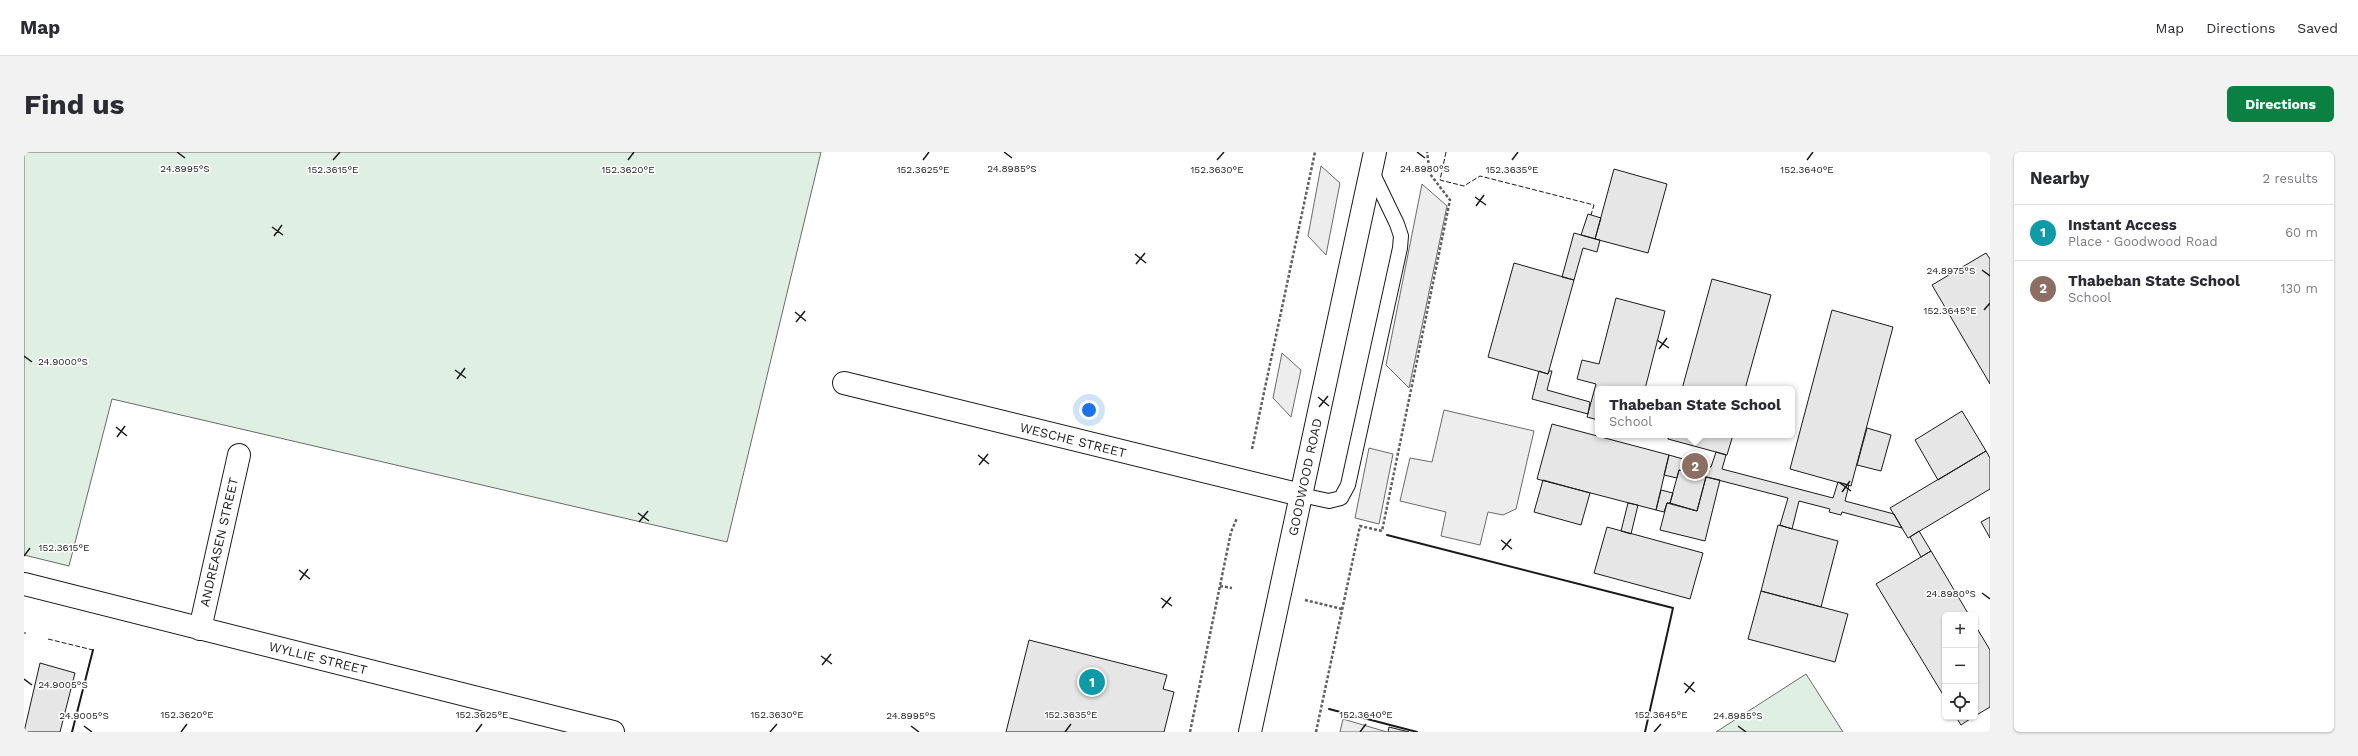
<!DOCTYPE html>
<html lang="en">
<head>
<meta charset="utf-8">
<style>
  :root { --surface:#fff; --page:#f2f2f3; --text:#2b2b33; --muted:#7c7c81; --line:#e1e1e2; --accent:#0b8043 }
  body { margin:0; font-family:"Work Sans",sans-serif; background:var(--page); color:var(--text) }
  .controls { position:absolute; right:12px; bottom:12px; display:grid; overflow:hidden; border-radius:6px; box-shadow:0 1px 3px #0004 }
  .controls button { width:36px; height:36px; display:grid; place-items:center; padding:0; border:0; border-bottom:1px solid var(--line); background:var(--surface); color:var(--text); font:20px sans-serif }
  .you { position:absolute; left:1065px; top:258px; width:14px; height:14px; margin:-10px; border:3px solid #fff; border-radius:50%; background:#1a73e8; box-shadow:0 0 0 6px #1a73e833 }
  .badge { display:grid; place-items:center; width:26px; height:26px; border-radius:50%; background:var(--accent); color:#fff; font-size:13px; font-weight:700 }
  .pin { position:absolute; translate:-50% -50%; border:2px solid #fff; box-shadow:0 1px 4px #0006 }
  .popup { position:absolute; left:1571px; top:234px; width:200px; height:52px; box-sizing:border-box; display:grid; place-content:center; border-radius:6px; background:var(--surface); filter:drop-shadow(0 1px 3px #0005); font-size:13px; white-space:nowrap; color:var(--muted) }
  .popup b { font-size:15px; color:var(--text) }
  .popup::after { content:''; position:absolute; left:50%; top:100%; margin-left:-8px; border:8px solid transparent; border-top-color:var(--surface) }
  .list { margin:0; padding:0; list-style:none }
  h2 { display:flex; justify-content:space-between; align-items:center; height:52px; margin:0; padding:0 16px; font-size:17px }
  h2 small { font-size:13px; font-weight:400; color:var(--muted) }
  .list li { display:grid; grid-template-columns:26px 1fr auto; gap:12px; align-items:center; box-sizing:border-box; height:56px; padding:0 16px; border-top:1px solid var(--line) }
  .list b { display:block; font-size:15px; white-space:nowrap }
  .list p { margin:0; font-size:13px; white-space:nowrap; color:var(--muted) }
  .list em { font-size:13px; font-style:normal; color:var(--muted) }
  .icon { flex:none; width:22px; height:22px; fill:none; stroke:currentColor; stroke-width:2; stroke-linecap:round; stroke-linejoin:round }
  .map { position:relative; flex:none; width:1966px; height:580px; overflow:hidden; border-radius:6px }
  header { display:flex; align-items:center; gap:24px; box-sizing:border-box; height:56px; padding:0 20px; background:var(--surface); border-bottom:1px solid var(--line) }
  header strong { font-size:19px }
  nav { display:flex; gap:22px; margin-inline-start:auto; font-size:14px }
  .intro { display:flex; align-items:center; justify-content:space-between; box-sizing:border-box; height:96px; padding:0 24px }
  h1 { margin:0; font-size:28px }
  .button { padding:10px 18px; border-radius:6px; background:var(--accent); color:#fff; font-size:14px; font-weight:700 }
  main { display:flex; gap:24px; padding:0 24px }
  aside { flex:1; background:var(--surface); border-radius:6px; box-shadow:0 1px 3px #0004 }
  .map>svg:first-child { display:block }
  .green { fill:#e0efe3; stroke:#6a6a6a }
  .parking { fill:#ededed; stroke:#6a6a6a }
  .building { fill:#e6e6e6; stroke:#1a1a1a }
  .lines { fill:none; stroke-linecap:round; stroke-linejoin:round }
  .lane-casing { stroke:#1a1a1a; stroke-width:16 }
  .street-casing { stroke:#1a1a1a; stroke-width:24 }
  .secondary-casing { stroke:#1a1a1a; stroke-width:24 }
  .path { stroke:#5f5f5f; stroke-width:2.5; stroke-dasharray:3 2; stroke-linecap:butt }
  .lane { stroke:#fff; stroke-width:14 }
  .street { stroke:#fff; stroke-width:22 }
  .secondary { stroke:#fff; stroke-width:22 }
  .fence { stroke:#1a1a1a; stroke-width:1; stroke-dasharray:5 2; stroke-linecap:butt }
  .wall { stroke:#1a1a1a; stroke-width:2 }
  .ticks { fill:none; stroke:#1a1a1a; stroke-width:1.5 }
  .labels { text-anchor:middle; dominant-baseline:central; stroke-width:3; stroke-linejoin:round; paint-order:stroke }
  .street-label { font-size:13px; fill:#1a1a1a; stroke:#fff }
  .ticks-label { font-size:10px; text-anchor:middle; fill:#1a1a1a; stroke:#fff; stroke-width:3; stroke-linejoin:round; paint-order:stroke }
</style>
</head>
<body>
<header>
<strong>Map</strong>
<nav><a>Map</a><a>Directions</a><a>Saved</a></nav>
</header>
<div class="intro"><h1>Find us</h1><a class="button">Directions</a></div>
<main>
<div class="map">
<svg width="1966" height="580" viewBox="0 0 1966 580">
  <rect width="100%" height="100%" fill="#fff"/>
  <path class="green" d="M0,0H797L703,390L88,247L45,414L0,403Z
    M1782,522L1819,580H1692Z"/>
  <path class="parking" d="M1297,14L1316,31L1302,103L1284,84Z
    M1398,32L1423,54L1385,236L1362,213Z
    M1258,201L1277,218L1267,265L1249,246Z
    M1420,258L1510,279L1492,357L1479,363L1464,360L1456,393L1417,384L1422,360L1376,349L1386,306L1408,310Z
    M1345,296L1369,302L1355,372L1331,366Z
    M1319,567L1363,580H1316Z"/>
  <path class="building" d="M1590,17L1643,32L1624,101L1571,87Z
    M1564,62L1577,66L1571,87L1557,83Z
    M1550,81L1576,88L1573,100L1559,96L1550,128L1538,125Z
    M1962,101L1966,107V232L1908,133Z
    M1490,111L1550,128L1524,222L1464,205Z
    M1688,127L1747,143L1721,237H1658Z
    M1592,146L1641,159L1621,237H1574V268L1563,265L1572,232L1553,227L1558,208L1575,212Z
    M1808,158L1869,175L1827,334L1766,317Z
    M1515,219L1524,222L1525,219H1528L1523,238L1566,250L1564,262L1508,247Z
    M1938,259L1962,299L1914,328L1891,288Z
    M1528,272L1645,303L1632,358L1513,327Z
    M1843,276L1867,283L1857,319L1833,313Z
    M1645,283H1709L1703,303L1644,287Z
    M1962,299L1966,306V337L1884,386L1866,356Z
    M1692,300L1702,303L1698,317L1809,346L1814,330L1825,333L1821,349L1870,362L1878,376L1818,360L1817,363L1805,360L1806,357L1775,349L1768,377L1756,373L1764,346L1655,318L1653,326L1640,323L1645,303L1687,315Z
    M1655,318L1682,325L1673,359L1646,351Z
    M1682,325L1696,328L1681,389L1636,378L1643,351L1673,359Z
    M1519,328L1566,341L1557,373L1510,360Z
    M1637,338L1649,341L1646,351H1643L1640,360L1632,358Z
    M1604,351L1614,353L1607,382L1597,379Z
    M1966,365V386L1957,370Z
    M1754,373L1814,389L1797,455L1737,439Z
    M1583,375L1679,401L1666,447L1570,421Z
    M1895,379L1907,399L1897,405L1886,385Z
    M1907,399L1945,463H1921V546L1852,432Z
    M1737,439L1824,462L1811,510L1724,487Z
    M1951,473L1966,498V555L1951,564Z
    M1005,488L1143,523L1139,537L1150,540L1140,580H982Z
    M16,511L51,521L36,580H0Z
    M1932,565H1949L1937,573Z
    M1365,575L1385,580H1364Z"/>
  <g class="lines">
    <defs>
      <path id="lane" d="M1277,343L1305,349L1317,346L1324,333L1376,96L1377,84L1373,72L1347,18"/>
      <path id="street" d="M820,231L1277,343
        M0,432L589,580
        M176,477L215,303"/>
      <path id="secondary" d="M1226,580L1351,0"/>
    </defs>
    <use href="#lane" class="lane-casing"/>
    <use href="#street" class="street-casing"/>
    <use href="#secondary" class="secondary-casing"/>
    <path class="path" d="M1228,297L1291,0
      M1196,434L1208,436
      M1281,448L1318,457
      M1166,580L1207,380L1213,366
      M1292,580L1336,374L1358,379L1426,48L1406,22L1403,0"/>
    <use href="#lane" class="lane"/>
    <use href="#street" class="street"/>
    <use href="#secondary" class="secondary"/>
    <path class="fence" d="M1422,0L1416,28L1440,34L1456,24L1570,53L1567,63
      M0,481H2
      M24,487L69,498"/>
    <path class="wall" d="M1363,383L1649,456L1621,580
      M1305,557L1393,580
      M48,580L69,498"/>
  </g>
  <path class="ticks" d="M153,0L161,6M980,0L988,6M1393,0L1401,6M309,8L316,0M604,8L610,0M899,8L905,0M1193,8L1200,0M1488,8L1494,0M1783,8L1789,0M1451,45L1462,53M1452,54L1460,43M248,75L259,83M250,84L258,73M1111,102L1122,111M1112,112L1121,101M1958,118L1966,124M1960,158L1966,151M771,160L782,169M772,170L781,159M1633,188L1645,196M1635,197L1643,186M0,204L8,210M431,218L442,226M433,227L441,216M1294,245L1305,254M1295,255L1304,244M92,275L103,284M93,285L101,274M954,303L965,312M955,313L964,302M1816,331L1827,339M1818,340L1826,329M614,361L625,369M615,370L624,359M1477,388L1488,397M1478,398L1487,387M0,404L6,396M275,418L286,427M276,428L284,417M1958,441L1966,447M1137,446L1148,454M1138,456L1147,445M797,504L808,512M798,513L807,502M0,527L8,533M1660,531L1671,540M1661,541L1670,530M60,574L68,580M887,574L895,580M1714,574L1722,580M157,580L163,572M452,580L458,572M746,580L753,572M1041,580L1047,572M1336,580L1342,572M1630,580L1637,572"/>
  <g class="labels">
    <g class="street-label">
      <text transform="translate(1049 288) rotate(14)">WESCHE STREET</text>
      <text transform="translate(1281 325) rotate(-78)">GOODWOOD ROAD</text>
      <text transform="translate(195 390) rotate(-77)">ANDREASEN STREET</text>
      <text transform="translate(294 506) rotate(14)">WYLLIE STREET</text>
    </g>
  </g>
  <g class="ticks-label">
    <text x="161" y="20">24.8995°S</text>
    <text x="988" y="20">24.8985°S</text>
    <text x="1401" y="20">24.8980°S</text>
    <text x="604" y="21">152.3620°E</text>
    <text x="899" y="21">152.3625°E</text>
    <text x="1193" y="21">152.3630°E</text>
    <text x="1488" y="21">152.3635°E</text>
    <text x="1783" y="21">152.3640°E</text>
    <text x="309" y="21">152.3615°E</text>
    <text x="1927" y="122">24.8975°S</text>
    <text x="1926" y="162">152.3645°E</text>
    <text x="39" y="213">24.9000°S</text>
    <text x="40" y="399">152.3615°E</text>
    <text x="1927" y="445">24.8980°S</text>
    <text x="39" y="536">24.9005°S</text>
    <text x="163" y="566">152.3620°E</text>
    <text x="458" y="566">152.3625°E</text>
    <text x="753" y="566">152.3630°E</text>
    <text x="1047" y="566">152.3635°E</text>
    <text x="1342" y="566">152.3640°E</text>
    <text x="1637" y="566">152.3645°E</text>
    <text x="60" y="567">24.9005°S</text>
    <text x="887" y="567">24.8995°S</text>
    <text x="1714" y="567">24.8985°S</text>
  </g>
</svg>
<div class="controls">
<button>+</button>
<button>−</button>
<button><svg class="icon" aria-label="locate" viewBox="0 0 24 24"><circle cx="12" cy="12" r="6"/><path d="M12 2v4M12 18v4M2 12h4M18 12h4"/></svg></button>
</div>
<div class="you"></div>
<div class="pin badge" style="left:1068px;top:530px;background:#0f9aa8">1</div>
<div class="pin badge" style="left:1671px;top:314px;background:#8d6e63">2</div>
<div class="popup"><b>Thabeban State School</b>School</div>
</div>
<aside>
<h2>Nearby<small>2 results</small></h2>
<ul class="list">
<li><span class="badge" style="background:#0f9aa8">1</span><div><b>Instant Access</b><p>Place · Goodwood Road</p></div><em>60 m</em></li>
<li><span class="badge" style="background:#8d6e63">2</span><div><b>Thabeban State School</b><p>School</p></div><em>130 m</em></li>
</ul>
</aside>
</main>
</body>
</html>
